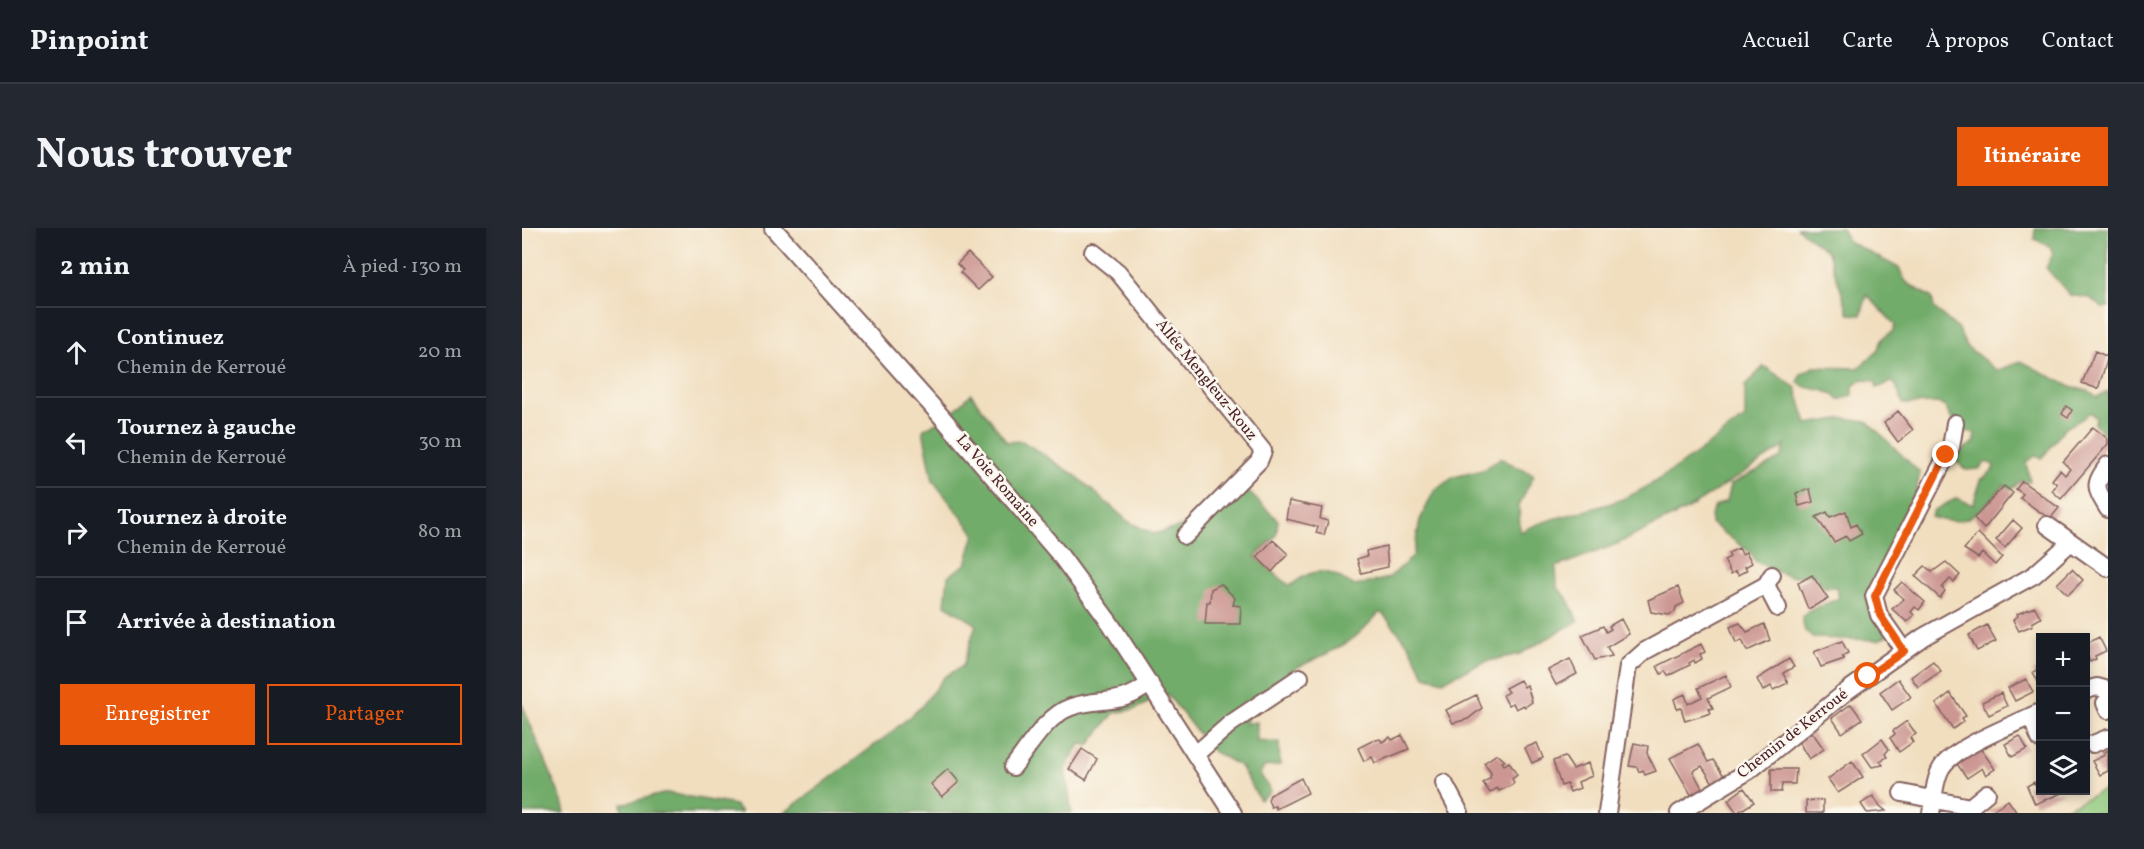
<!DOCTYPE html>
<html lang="fr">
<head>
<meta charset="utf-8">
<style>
  :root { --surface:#171b24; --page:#242831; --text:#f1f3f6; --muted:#9ea1a6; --line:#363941; --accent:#ea580c }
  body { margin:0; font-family:Vollkorn,serif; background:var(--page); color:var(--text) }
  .controls { position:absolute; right:18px; bottom:18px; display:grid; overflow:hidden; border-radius:0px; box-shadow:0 3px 9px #0003 }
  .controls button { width:54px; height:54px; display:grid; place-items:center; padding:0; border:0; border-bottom:2px solid var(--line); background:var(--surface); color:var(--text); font:30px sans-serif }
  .stop { position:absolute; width:18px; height:18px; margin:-14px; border:4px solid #ea580c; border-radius:50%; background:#fff }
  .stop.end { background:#ea580c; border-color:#fff; box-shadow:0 2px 6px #0008 }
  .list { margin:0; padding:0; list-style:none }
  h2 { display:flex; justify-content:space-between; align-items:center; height:78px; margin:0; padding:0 24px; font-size:26px }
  h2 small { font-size:20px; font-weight:400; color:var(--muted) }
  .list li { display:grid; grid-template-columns:39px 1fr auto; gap:18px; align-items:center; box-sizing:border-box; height:90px; padding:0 24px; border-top:2px solid var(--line) }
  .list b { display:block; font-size:22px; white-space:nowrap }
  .list p { margin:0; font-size:20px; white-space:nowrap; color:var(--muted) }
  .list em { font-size:20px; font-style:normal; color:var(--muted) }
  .actions { display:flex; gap:12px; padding:18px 24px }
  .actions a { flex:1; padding:14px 0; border:2px solid var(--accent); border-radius:0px; text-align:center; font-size:21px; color:var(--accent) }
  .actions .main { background:var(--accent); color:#fff }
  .icon { flex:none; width:33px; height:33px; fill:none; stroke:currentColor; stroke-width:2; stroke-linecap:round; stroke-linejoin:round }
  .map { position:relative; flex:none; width:1586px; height:585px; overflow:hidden; border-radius:0px }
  header { display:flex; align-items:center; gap:36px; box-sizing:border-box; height:84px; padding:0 30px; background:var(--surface); border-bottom:2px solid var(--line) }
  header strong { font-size:28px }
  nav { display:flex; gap:33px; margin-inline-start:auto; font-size:21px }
  .intro { display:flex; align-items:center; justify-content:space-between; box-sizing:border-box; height:144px; padding:0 36px }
  h1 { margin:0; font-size:42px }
  .button { padding:15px 27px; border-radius:0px; background:var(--accent); color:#fff; font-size:21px; font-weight:700 }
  main { display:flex; gap:36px; padding:0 36px }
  aside { flex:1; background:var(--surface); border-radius:0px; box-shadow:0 3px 9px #0003 }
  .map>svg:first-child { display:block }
  .green { fill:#8dc77b; stroke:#6c7353; stroke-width:1.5 }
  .forest { fill:#72ac6b; stroke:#5e664b; stroke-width:1.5 }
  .building { fill:#cc9692 }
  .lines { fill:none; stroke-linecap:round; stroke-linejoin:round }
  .minor-casing { stroke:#84625f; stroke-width:20 }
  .minor { stroke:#fff; stroke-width:16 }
  .route { stroke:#ea580c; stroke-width:8 }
  .labels { text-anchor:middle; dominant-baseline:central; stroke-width:5; stroke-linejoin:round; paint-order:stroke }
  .street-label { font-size:16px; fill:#4a1f2b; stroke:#fbf7ec }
</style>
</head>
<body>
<header>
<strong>Pinpoint</strong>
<nav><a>Accueil</a><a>Carte</a><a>À propos</a><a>Contact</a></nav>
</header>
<div class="intro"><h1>Nous trouver</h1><a class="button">Itinéraire</a></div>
<main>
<aside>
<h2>2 min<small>À pied · 130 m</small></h2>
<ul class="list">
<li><svg class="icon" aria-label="ahead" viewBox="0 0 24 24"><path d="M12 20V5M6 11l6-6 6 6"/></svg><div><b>Continuez</b><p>Chemin de Kerroué</p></div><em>20 m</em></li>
<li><svg class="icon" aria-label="left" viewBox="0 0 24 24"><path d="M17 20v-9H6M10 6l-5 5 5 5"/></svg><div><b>Tournez à gauche</b><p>Chemin de Kerroué</p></div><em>30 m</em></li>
<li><svg class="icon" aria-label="right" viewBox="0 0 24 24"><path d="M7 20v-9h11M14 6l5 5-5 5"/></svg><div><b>Tournez à droite</b><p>Chemin de Kerroué</p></div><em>80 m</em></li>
<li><svg class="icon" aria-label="arrive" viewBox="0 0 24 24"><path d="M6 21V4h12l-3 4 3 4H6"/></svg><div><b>Arrivée à destination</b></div></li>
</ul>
<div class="actions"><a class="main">Enregistrer</a><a>Partager</a></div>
</aside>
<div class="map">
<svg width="1586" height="585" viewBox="0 0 1586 585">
  <rect width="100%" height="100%" fill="#fbf7ec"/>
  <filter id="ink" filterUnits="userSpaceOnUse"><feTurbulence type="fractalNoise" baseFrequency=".0167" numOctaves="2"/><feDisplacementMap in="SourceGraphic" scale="12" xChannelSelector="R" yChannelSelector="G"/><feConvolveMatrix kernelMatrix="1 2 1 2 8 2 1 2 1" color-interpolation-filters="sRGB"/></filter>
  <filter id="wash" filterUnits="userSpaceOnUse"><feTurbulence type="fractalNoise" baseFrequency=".008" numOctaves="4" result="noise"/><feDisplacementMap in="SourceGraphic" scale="24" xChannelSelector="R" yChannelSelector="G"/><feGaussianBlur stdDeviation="1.35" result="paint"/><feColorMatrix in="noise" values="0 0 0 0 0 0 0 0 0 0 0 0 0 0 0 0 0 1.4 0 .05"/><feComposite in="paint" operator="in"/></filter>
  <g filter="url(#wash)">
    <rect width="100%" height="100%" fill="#f1debf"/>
    <path class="green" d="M1586,560V585H1533Z"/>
    <path class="forest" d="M1275,0H1320L1326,13L1377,40L1384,54L1410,70L1412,80L1436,101L1444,118L1476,143L1499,133L1551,160L1566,162L1575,169L1586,163V208L1572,196L1574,190L1568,184L1560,191L1543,200L1520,230L1513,228L1504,234L1508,254L1498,253L1490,261L1482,257C1457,283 1447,302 1409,289L1412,282L1435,270L1451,277L1459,252L1471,242L1472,237L1464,234L1457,241L1444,242L1434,233L1436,225L1453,214V206L1441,202L1430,192L1423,179L1416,175L1381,176L1374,157L1370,154L1355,160L1353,153L1340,152L1331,158V167L1317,172C1303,157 1290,165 1276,155L1278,147L1292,139L1336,140L1355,124L1359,112L1371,103L1373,97L1345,67L1339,87L1327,86L1306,24Z
      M1513,0H1586V79L1580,80L1568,70L1548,67L1524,40L1531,26L1528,18L1512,11Z
      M1242,138L1274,160L1285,196L1323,190L1345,193L1398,245L1389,287L1354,358L1365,407L1357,412L1292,410L1283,403L1280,390L1285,384L1317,370L1314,359H1302L1291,345C1268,354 1253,343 1233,333L1229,325L1189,295C1189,281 1191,277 1205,273L1209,256L1259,230L1263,218L1164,282L1095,316L1034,339L1035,359L1045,370L1056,393L998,426L962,434L921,453L903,448L887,417L861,386L857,385C848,394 837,408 826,414C780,442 747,440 723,496L735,494V513L757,515L758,537L742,539L738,546L749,563L738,572L718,538L689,522L645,466L613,481L592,485L566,518L559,515L543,541L550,585H262L366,507L399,479L422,449L441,438L454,396L423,377L426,348L444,336L453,306L411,253L401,202L430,185L449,166L485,214L500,213L553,247L607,294L631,306L663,298L718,256L756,292L754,308L733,329L768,358C795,336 805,342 833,358L867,350L891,328L898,292L912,263L932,249L961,242L978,230L1012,247L997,277L998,304C1029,288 1063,285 1095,273C1134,259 1187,215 1223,190V158Z
      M0,476L40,573L43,585H0Z
      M145,565L213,577L219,585H101L99,576Z"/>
    <g id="blocks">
      <path class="building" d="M446,25L470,49L456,62L438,44L441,42L435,36Z
        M1573,123L1586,129L1576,161L1560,155Z
        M1544,178L1550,182L1546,190L1540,186Z
        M1376,183L1391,202L1376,214L1362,195Z
        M1571,199L1586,211V216L1539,271L1530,263L1535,256L1530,252L1538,242L1543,247L1548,241L1541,234Z
        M1500,253L1537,280L1528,291L1498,270L1501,266L1494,261Z
        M1482,258L1491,265L1462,301L1452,290Z
        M1288,261L1291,274L1277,278L1274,265Z
        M767,273L800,280L798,291L806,293L802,307L794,305L796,299L764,291Z
        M1324,283L1329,299L1334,296L1340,306L1327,313L1324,308L1312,314L1294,289L1305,284L1308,289Z
        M1491,292L1500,300L1483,320L1474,312Z
        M1456,305L1480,329L1473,337L1460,325L1456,330L1442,321Z
        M751,312L766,326L750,344L735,329Z
        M864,318L866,339L839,345L835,331L845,328L844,323Z
        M1217,320L1220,326L1224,324L1230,335L1223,339L1225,342L1216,347L1214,343L1209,346L1202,332L1208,329L1206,325Z
        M1424,334L1438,347L1432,354L1428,351L1420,360L1423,363L1418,370L1393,348L1403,338L1410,344Z
        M1550,341L1561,352L1546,367L1535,356Z
        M1290,347L1306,371L1286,381L1276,355Z
        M1380,354L1403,374L1397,382L1393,379L1389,384L1392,387L1385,394L1370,381L1382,371L1372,362Z
        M699,356L713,370L711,377L719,378L718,396H683L685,374H688L689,361Z
        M1156,359L1162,375L1154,379L1153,384L1147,387L1129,384L1126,372Z
        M1513,379L1519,390L1510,395L1511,397L1497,403L1491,392L1496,388L1495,386Z
        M1099,391L1107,406L1085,419L1090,428L1073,432L1060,407L1081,398L1084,404L1089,401L1087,398Z
        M1218,395L1225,404L1242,396L1248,412L1225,423L1220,412L1214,415L1208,399Z
        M1465,397L1474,413L1455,423L1447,407Z
        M1577,409L1584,423L1573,428L1574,431L1568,434L1564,425V416Z
        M1320,413L1326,425L1320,428L1322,431L1299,439L1292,424Z
        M1179,416L1183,424L1178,426L1180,431L1173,435L1172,432L1167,435L1168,437L1146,448L1143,443L1139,446L1135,438Z
        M1048,431L1055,446L1034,457L1026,442Z
        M1267,431L1272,439L1261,445L1266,455L1251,462L1249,458L1241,463L1235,451Z
        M1411,433L1419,443L1396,459L1389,449Z
        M1518,440V458L1511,444Z
        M1204,447L1209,459L1186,470L1191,480L1187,481L1189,485L1163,493L1159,480L1155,481L1152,471L1163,466L1166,476L1180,469L1176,460Z
        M1376,451L1389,469L1370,482L1358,464Z
        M1504,451L1511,464L1493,473L1486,460Z
        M998,452L1002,459L1005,457L1010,474L1003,479L1002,477L994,481L991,475L986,477L981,467L986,464L983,460Z
        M1428,465L1444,488L1440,490L1442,493L1431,501L1414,476Z
        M1479,465L1485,478L1467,487L1460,474Z
        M954,467L960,480L946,491L931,495L924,482Z
        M1329,476L1340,491L1320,505L1310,490Z
        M1385,493L1394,506L1388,510L1391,514L1377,524L1368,510L1373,506L1371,503Z
        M1290,504L1302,521L1287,531L1276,513Z
        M880,507L887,521L853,535L850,529L842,533L836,520L850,513L858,511L860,514L868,509L870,512Z
        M1498,508L1505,521L1490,529L1483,516Z
        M1360,511L1367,521L1363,526L1365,529L1358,533L1361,537L1350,539L1341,526Z
        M1015,515L1021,530L1010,535L1003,520Z
        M1112,515L1126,518L1125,525L1134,543L1123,547L1121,542L1117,544L1115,539L1107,538Z
        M1176,516L1186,534L1191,532L1205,552L1193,558L1180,538L1171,543L1182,564L1171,570L1148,530Z
        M1458,520L1473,541L1464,547L1460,540L1445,550L1435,536Z
        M560,521L575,531L564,552L547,541Z
        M1586,522V543L1578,547L1570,533L1583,527L1581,525Z
        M975,526L983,533L980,534L982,537L987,534L995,547L990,551L992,555L990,557L977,563L975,560L968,565L961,555L968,550L969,545L962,535Z
        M1043,529L1051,541L1066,535L1070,548L1056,554L1058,560L1048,564L1045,556L1039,558L1031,533Z
        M1330,533L1341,549L1316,565L1306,551Z
        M426,541L437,554L420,569L409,556Z
        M1249,541H1274L1273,556H1260L1259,564H1249Z
        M779,550L786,565L754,581L753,578L749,579L746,572L748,567Z
        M1512,554L1514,558L1518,556V562L1542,564L1513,576L1505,558Z
        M1222,560L1232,574L1215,585L1206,572Z
        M1351,568L1358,578L1364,583L1345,585L1339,576Z
        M1301,572V585H1284V573Z
        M1486,572L1495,585H1464L1475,580Z"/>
    </g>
  </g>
  <g filter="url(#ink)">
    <use href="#blocks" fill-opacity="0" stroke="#84625f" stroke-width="1.5"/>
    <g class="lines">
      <defs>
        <path id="minor" d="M251,0L419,188L538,327L588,395L711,585
          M571,24L596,44L741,223L737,233L663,308
          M1586,237C1571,258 1573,259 1586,281
          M1525,297L1549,314
          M1244,357L1256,380
          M1382,423L1357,387L1352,368L1429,219L1433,195
          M1564,462L1575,459L1586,462
          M1583,475L1586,482
          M1509,489L1518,511
          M1571,516L1586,510
          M674,526L708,496L778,449
          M491,539C506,520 525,487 549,479C581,468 597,480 628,455
          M922,555L938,585
          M1380,565L1448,579L1465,565
          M1085,585L1106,438L1123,423L1244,357L1250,347
          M1157,585L1228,542L1325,463L1401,409L1512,347L1549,314L1586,340
          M1409,585C1412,571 1412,551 1420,539C1432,519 1496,495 1518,484"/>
      </defs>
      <use href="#minor" class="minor-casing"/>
      <use href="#minor" class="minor"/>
    </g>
  </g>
  <g class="lines" filter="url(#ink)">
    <path class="route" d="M1346,448L1382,423L1358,387L1353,368L1424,227"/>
  </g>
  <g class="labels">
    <g class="street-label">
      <text transform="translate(684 152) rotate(51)">Allée Mengleuz-Rouz</text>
      <text transform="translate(475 253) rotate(49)">La Voie Romaine</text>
      <text transform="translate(1271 506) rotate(-38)">Chemin de Kerroué</text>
    </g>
  </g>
</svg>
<div class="controls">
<button>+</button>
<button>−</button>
<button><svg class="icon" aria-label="layers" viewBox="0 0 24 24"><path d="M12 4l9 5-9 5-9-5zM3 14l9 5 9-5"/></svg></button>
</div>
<div class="stop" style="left:1346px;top:448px"></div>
<div class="stop end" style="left:1424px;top:227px"></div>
</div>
</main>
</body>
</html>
